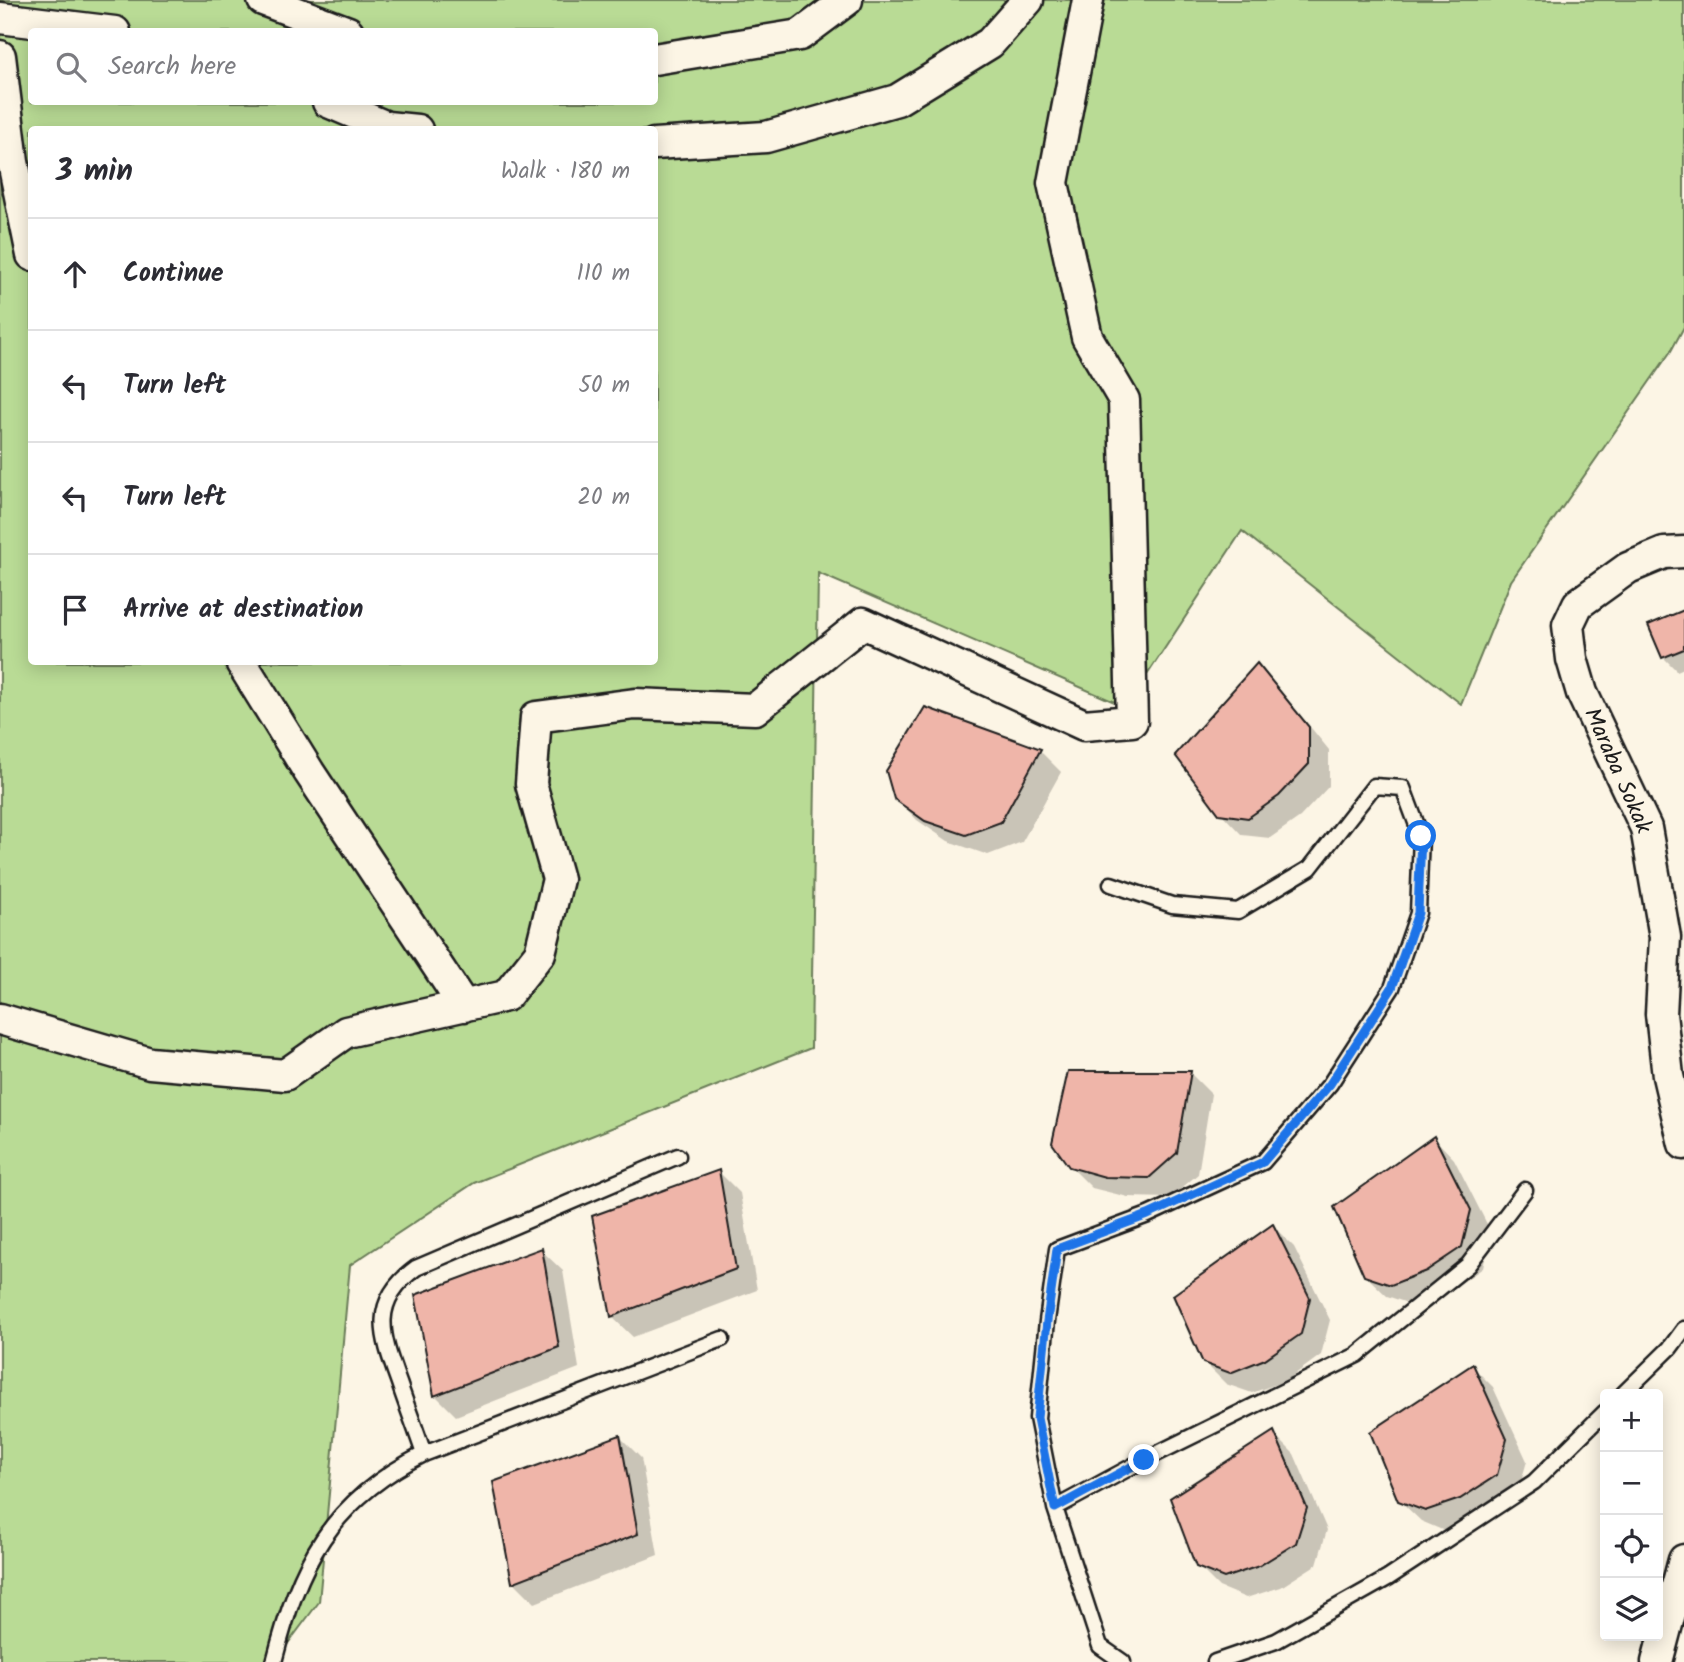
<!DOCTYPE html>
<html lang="en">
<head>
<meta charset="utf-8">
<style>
  :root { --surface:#fff; --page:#f2f2f3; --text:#2b2b33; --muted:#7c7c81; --line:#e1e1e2 }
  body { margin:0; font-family:Kalam,sans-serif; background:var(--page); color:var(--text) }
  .controls { position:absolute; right:21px; bottom:21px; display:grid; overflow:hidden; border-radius:7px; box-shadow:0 4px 18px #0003 }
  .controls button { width:63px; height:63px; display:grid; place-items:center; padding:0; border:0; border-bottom:2px solid var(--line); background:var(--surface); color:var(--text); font:35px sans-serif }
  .stop { position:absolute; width:21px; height:21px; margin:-16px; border:5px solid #1a73e8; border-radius:50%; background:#fff }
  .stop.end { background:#1a73e8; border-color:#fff; box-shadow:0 2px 7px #0008 }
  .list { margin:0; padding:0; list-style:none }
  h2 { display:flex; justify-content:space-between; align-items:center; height:91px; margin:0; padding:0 28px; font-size:30px }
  h2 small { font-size:23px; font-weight:400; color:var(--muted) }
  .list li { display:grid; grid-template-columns:46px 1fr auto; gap:21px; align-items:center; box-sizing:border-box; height:112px; padding:0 28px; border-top:2px solid var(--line) }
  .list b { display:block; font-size:26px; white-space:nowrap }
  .list em { font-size:23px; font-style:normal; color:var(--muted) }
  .icon { flex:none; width:38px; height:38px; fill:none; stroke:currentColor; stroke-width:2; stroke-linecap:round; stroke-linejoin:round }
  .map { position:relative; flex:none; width:1684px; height:1662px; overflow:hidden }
  .search { position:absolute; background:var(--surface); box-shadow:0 4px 18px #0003; left:28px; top:28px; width:630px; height:77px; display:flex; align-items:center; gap:18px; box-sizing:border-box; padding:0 24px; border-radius:7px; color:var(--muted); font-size:26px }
  .panel { position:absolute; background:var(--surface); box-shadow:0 4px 18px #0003; left:28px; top:126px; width:630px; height:539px; border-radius:7px }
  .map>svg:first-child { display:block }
  .green { fill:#b9db95; stroke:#6a7c58; stroke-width:2; fill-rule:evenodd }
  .shadow { fill:#0003 }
  .building { fill:#efb5a9; stroke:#1c1c1c; stroke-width:2 }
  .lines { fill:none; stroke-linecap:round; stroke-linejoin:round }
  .lane-casing { stroke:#1c1c1c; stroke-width:19 }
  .street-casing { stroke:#1c1c1c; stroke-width:35 }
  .lane { stroke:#fcf5e5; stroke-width:14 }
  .street { stroke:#fcf5e5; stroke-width:30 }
  .route { stroke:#1a73e8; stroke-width:9 }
  .labels { text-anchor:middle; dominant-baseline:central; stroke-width:6; stroke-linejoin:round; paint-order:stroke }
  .street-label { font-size:23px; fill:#1c1c1c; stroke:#fcf5e5 }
</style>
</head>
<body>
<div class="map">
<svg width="1684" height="1662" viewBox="0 0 1684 1662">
  <rect width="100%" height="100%" fill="#fcf5e5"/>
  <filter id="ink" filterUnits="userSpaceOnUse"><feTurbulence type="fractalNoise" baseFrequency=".0143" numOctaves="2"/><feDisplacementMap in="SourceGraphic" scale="14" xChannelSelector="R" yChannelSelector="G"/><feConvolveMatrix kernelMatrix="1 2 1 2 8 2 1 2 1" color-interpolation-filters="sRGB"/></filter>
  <g filter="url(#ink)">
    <path class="green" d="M0,0H1684V327L1671,351L1511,581L1461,704L1242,531L1126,707L818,573L811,1048L474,1183L350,1265L319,1602L274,1662H0ZM32,32H654V102H32ZM32,130H654V662H32Z"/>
    <path class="shadow" d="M1684,612V668L1677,671L1663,657Z
      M1257,666L1277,686L1329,750V786L1300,817L1270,838L1242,835L1221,813Z
      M926,709L1040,751L1061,772L1022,842L988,855L948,841L917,820L896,798Z
      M1190,1073L1211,1094L1198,1174L1170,1198L1128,1197L1092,1188L1070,1166Z
      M1434,1138L1454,1159L1491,1232L1483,1268L1448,1292L1413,1305L1387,1296L1365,1275Z
      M719,1172L740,1193L757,1290L633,1337L612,1317L594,1218Z
      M1273,1226L1294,1247L1330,1320L1321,1355L1287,1380L1252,1393L1226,1384L1204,1362Z
      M542,1251L563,1271L579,1368L456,1416L435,1395Z
      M1472,1366L1493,1387L1527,1461L1517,1496L1447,1532L1421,1521L1399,1500Z
      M1274,1434L1294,1454L1327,1530L1317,1564L1281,1587L1246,1598L1219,1587L1198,1566Z
      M620,1437L641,1458L658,1555L535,1603L514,1582L495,1483Z"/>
    <path class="building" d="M1684,610V649L1662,658L1648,625Z
      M1257,663L1309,727V764L1279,796L1248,818L1219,814L1175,755Z
      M925,707L1041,749L1001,822L966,835L925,821L894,799L886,771Z
      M1068,1071H1191L1177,1153L1149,1178L1105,1177L1069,1167L1052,1143Z
      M1434,1136L1471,1210L1462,1247L1426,1271L1391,1285L1364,1276L1334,1207Z
      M719,1170L736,1269L611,1317L592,1216Z
      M1273,1224L1310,1298L1301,1334L1265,1359L1230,1373L1203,1363L1173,1295Z
      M542,1248L559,1347L434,1396L415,1295Z
      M1473,1364L1507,1439L1497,1475L1460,1499L1425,1511L1398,1501L1370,1432Z
      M1274,1431L1307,1508L1296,1543L1259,1566L1224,1578L1196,1567L1170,1498Z
      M620,1435L638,1534L512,1583L493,1482Z"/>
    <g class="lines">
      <defs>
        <path id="lane" d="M1623,1394L1670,1348L1684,1329
          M424,1454C416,1430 407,1407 399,1383C382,1336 369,1302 416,1268L678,1156
          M1055,1508L1037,1418L1047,1321L1057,1249L1148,1215L1263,1162L1330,1084L1392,988L1418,913L1421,836L1403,788L1374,786L1310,868L1238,911L1172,905L1111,884
          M274,1662C299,1564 330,1501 424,1454L722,1339
          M1123,1662L1100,1646L1055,1508L1144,1460L1357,1355L1468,1265L1525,1190
          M1215,1662L1276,1641L1388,1578L1534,1482L1605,1412"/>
        <path id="street" d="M263,0L348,32
          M0,18L115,32
          M0,56L13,162L32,255
          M654,59L800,35L847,0
          M328,102L387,127L417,130
          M654,144L766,137L897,100L990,43L1028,0
          M1684,552L1664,553L1628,568L1578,604L1568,625L1572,659L1582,693L1646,828L1665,937L1661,1014L1668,1076L1684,1144
          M241,662L309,772L464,1006
          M0,1019L150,1063L285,1075L346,1032L506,996L540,953L558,879L531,784L536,717L635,704L755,709L863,623L1084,725L1132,721L1124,400L1087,337L1053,183L1088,0
          M1657,1662L1684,1560"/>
      </defs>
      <use href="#lane" class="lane-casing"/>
      <use href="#street" class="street-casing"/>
      <use href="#lane" class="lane"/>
      <use href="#street" class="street"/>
    </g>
  </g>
  <g class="lines" filter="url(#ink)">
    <path class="route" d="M1144,1460L1055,1508L1037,1418L1047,1321L1057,1249L1148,1215L1263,1162L1330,1084L1392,988L1418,913L1421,836"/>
  </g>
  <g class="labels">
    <g class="street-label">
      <text transform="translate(1617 771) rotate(66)">Maraba Sokak</text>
    </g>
  </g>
</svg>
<div class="controls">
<button>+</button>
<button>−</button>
<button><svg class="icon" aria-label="locate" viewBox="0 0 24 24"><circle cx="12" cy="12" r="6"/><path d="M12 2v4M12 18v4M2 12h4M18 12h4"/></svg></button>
<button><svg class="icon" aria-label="layers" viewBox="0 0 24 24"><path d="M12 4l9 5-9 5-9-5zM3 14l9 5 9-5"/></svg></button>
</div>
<div class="stop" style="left:1421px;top:836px"></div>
<div class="stop end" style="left:1144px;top:1460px"></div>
<div class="search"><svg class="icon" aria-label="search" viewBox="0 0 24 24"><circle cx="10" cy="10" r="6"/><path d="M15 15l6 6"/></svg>Search here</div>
<section class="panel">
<h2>3 min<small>Walk · 180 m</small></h2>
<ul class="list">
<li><svg class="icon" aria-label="ahead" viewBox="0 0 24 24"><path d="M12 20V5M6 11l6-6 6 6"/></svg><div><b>Continue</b></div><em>110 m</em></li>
<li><svg class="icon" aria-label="left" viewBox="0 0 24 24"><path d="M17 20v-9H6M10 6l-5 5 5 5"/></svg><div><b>Turn left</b></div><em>50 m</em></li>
<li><svg class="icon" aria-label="left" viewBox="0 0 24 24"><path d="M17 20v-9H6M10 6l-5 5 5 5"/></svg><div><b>Turn left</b></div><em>20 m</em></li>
<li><svg class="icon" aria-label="arrive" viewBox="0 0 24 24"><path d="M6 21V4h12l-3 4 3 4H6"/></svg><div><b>Arrive at destination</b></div></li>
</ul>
</section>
</div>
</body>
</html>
